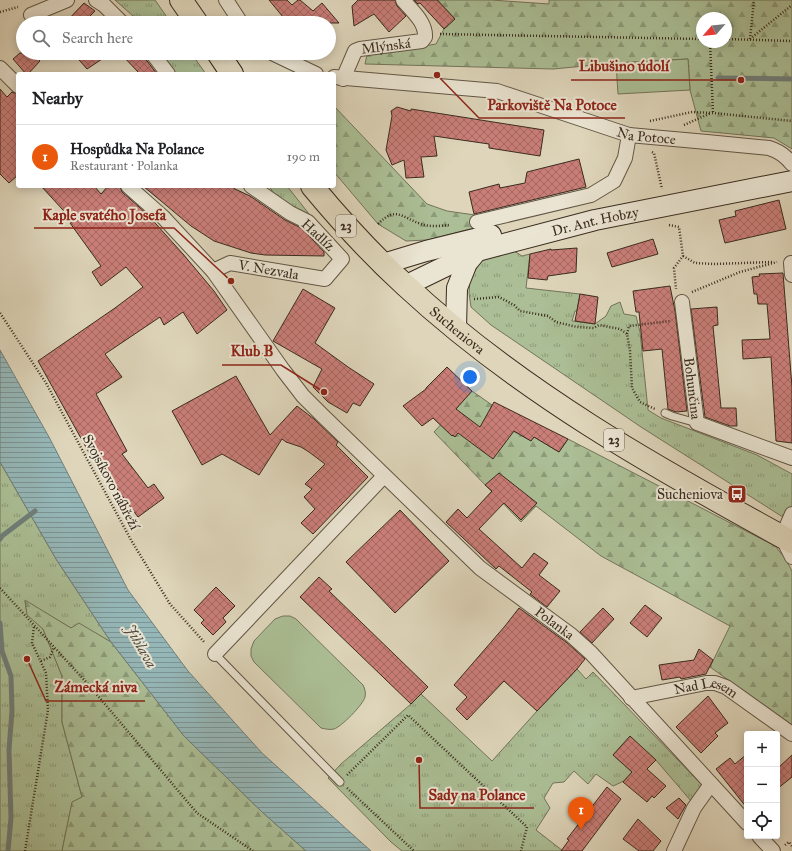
<!DOCTYPE html>
<html lang="en">
<head>
<meta charset="utf-8">
<style>
  :root { --surface:#fff; --page:#f6f6f6; --text:#202124; --muted:#757577; --line:#e0e0e0; --accent:#ea580c }
  body { margin:0; font-family:"IM FELL Great Primer",serif; background:var(--page); color:var(--text) }
  .controls { position:absolute; right:12px; bottom:12px; display:grid; overflow:hidden; border-radius:4px; box-shadow:0 2px 10px #0003 }
  .controls button { width:36px; height:36px; display:grid; place-items:center; padding:0; border:0; border-bottom:1px solid var(--line); background:var(--surface); color:var(--text); font:20px sans-serif }
  .compass { position:absolute; left:696px; top:12px; width:36px; height:36px; border-radius:50%; background:var(--surface); box-shadow:0 2px 10px #0003; rotate:242deg }
  .you { position:absolute; left:470px; top:377px; width:14px; height:14px; margin:-10px; border:3px solid #fff; border-radius:50%; background:#1a73e8; box-shadow:0 0 0 6px #1a73e833 }
  .badge { display:grid; place-items:center; width:26px; height:26px; border-radius:50%; background:var(--accent); color:#fff; font-size:13px; font-weight:700 }
  .pin { position:absolute; translate:-50% -33px; filter:drop-shadow(0 1px 2px #0008) }
  .pin::after { content:''; position:absolute; top:21px; width:14px; height:12px; background:inherit; clip-path:polygon(0 0,100% 0,50% 100%) }
  .list { margin:0; padding:0; list-style:none }
  h2 { display:flex; justify-content:space-between; align-items:center; height:52px; margin:0; padding:0 16px; font-size:17px }
  h2 small { font-size:13px; font-weight:400; color:var(--muted) }
  .list li { display:grid; grid-template-columns:26px 1fr auto; gap:12px; align-items:center; box-sizing:border-box; height:64px; padding:0 16px; border-top:1px solid var(--line) }
  .list b { display:block; font-size:15px; white-space:nowrap }
  .list p { margin:0; font-size:13px; white-space:nowrap; color:var(--muted) }
  .list em { font-size:13px; font-style:normal; color:var(--muted) }
  .icon { flex:none; width:22px; height:22px; fill:none; stroke:currentColor; stroke-width:2; stroke-linecap:round; stroke-linejoin:round }
  .map { position:relative; flex:none; width:792px; height:851px; overflow:hidden }
  .search { position:absolute; background:var(--surface); box-shadow:0 2px 10px #0003; left:16px; top:16px; width:320px; height:44px; display:flex; align-items:center; gap:10px; box-sizing:border-box; padding:0 14px; border-radius:22px; color:var(--muted); font-size:15px }
  .panel { position:absolute; background:var(--surface); box-shadow:0 2px 10px #0003; left:16px; top:72px; width:320px; height:116px; border-radius:4px }
  .map>svg:first-child { display:block }
  .grass { fill:url(#grass-tufts); stroke:#72745a }
  .forest { fill:url(#forest-firs); stroke:#72745a; fill-rule:evenodd }
  .pitch { fill:#abbe95; stroke:#72745a }
  .water { fill:url(#water-rules); stroke:#707f7a }
  .lines { fill:none; stroke-linecap:round; stroke-linejoin:round }
  .stream { stroke:#707f7a; stroke-width:5 }
  .building { fill:url(#building-cross-hatch); stroke:#392b1e }
  .lane-casing { stroke:#625645; stroke-width:9 }
  .street-casing { stroke:#625645; stroke-width:16 }
  .secondary-casing { stroke:#392b1e; stroke-width:22 }
  .primary-casing { stroke:#392b1e; stroke-width:24 }
  .path { stroke:#392b1e; stroke-width:2.5; stroke-dasharray:1 2; stroke-linecap:butt }
  .lane { stroke:#eae4d2; stroke-width:7 }
  .street { stroke:#eae4d2; stroke-width:14 }
  .secondary { stroke:#eae4d2; stroke-width:20 }
  .primary { stroke:#ded5ba; stroke-width:22 }
  .labels { text-anchor:middle; dominant-baseline:central; stroke-width:4; stroke-linejoin:round; paint-order:stroke }
  .shield { fill:#eae4d2; stroke:#6e6254; stroke-width:1 }
  .shield-label { font-size:13px; font-weight:bold; fill:#392b1e }
  .street-label { font-size:14px; fill:#392b1e; stroke:#eae4d2 }
  .poi-label { font-size:14px; fill:#392b1e; stroke:#eae4d2; text-anchor:end }
  .water-label { font-size:15px; font-style:italic; fill:#504e44; stroke:#eae4d2 }
  .leader { fill:none; stroke:#8f2418; stroke-width:1.5 }
  .callout-dot { fill:#8f2418; stroke:#eae4d2; stroke-width:1.5 }
  .callout-label { font-size:15px; text-anchor:middle; font-weight:bold; fill:#8f2418; stroke:#eae4d2; stroke-width:4; stroke-linejoin:round; paint-order:stroke }
</style>
</head>
<body>
<div class="map">
<svg width="792" height="851" viewBox="0 0 792 851">
  <defs>
    <pattern id="grass-tufts" width="24" height="20" patternUnits="userSpaceOnUse"><rect width="24" height="20" fill="#abbe95"/><path d="M3 7l-1-3M5 7V3M7 7l1-3M15 17l-1-3M17 17v-4M19 17l1-3" fill="none" stroke="#8c9b79"/></pattern>
    <pattern id="forest-firs" width="22" height="20" patternUnits="userSpaceOnUse"><rect width="22" height="20" fill="#abbe95"/><path d="M5 1l3.5 6h-7zM16 11l3.5 6h-7z" fill="#8c9b79"/></pattern>
    <pattern id="water-rules" width="6" height="5" patternUnits="userSpaceOnUse"><rect width="6" height="5" fill="#95b7b8"/><path d="M0 2.5h6" fill="none" stroke="#7b9595"/></pattern>
    <pattern id="building-cross-hatch" width="8" height="8" patternUnits="userSpaceOnUse"><rect width="8" height="8" fill="#ca7e78"/><path d="M0 0l8 8M0 8l8-8" fill="none" stroke="#a56762"/></pattern>
  </defs>
  <rect width="100%" height="100%" fill="#ded5ba"/>
  <filter id="stains"><feTurbulence type="fractalNoise" baseFrequency=".005" numOctaves="4"/><feColorMatrix values="0 0 0 0 .2 0 0 0 0 .09 0 0 0 0 .02 0 0 0 .5 -.17"/></filter>
  <radialGradient id="worn" r=".72"><stop offset=".6" stop-color="#630" stop-opacity="0"/><stop offset="1" stop-color="#630" stop-opacity=".3"/></radialGradient>
  <path class="grass" d="M115,0H155L171,23H141Z
    M165,53H191L206,74H173L165,61L168,57Z
    M268,186H287L313,219L271,195L272,190Z
    M511,249L522,256L530,254L526,288L580,294L577,311H575L572,321L595,324L606,316L611,306L620,302L624,314L636,316L640,332L648,410L661,418L757,455L792,474V508L786,519L641,427L491,325L471,307L469,293L470,280L481,260Z
    M0,462L56,559L111,642L79,624L71,628L25,601L27,614L43,629L62,676V722L82,797L72,803L62,851H0Z
    M577,669L586,679L593,672L703,786L691,801L655,759L630,737L613,755L632,772L624,781L613,786L596,774L588,784L574,771L564,782L553,783L544,798L550,808L536,830L563,851H402L391,842L328,778L341,764L411,704L421,694L492,761L537,711Z"/>
  <path class="forest" d="M438,0H491L549,4V0H792V149L774,138L701,131L690,90L688,59L616,63L553,69L365,64L367,55L436,44L444,29L455,19ZM702,18H726V42H702Z
    M334,106L427,204L447,211L475,215L486,225L427,240L406,241L378,224L334,172Z
    M472,391L492,405L489,412L511,430L531,441L534,437L559,452L568,439L775,546L785,558L792,571V725L710,667L730,626L601,556L536,506L521,522L434,432Z
    M25,600L71,628L79,623L111,642L184,736L261,811L306,851H62L72,802L82,797L62,722V676L43,629L27,615Z"/>
  <path class="pitch" d="M688,59L690,90L618,94L616,63Z
    M283,616H290L296,619L363,685C365,689 366,693 365,697C363,705 341,727 334,729C330,730 326,729 321,728L254,662L251,656V649L254,641L275,619Z"/>
  <path class="water" d="M0,350L49,437L128,590L188,671L262,753L371,851H306L261,811L184,736L111,642L56,559L0,462Z"/>
  <g class="lines">
    <path class="stream" d="M718,78L792,79
      M0,539L2,536L35,511
      M0,623L2,651L11,676L12,711L9,750L11,818L8,851"/>
  </g>
  <path class="building" d="M269,0H287L292,5L298,0H300L313,11L322,3L339,23H288Z
    M358,0H395L397,6L406,16L389,32L374,14L354,26L352,6Z
    M414,0H437L455,19L444,29L420,3L418,4Z
    M84,3L95,11L83,23H65Z
    M20,53H33L40,61L28,74H26L13,59Z
    M73,53H111L87,69Z
    M120,53H141L157,74H140Z
    M0,89L7,97L12,92L18,94V175L9,183L0,174Z
    M397,107L411,111V109L544,130L540,156L489,148V144L434,136L437,156L421,157L424,177L406,178L404,160L392,165L386,150L392,116L391,111Z
    M579,159L586,187L474,214L469,192L499,184L500,188L525,183L527,172Z
    M41,186H94L101,194L108,186H120L122,192L147,214L183,254L214,291L227,310L197,334L183,312L164,325L160,317L105,354L122,377L96,394L127,451L122,454L148,488L154,484L164,498L138,517L100,466L97,467L38,361L115,308L143,287L126,267L101,286L92,272L101,266L70,223L73,221Z
    M143,186H231L235,189L250,196L285,220L303,229L324,252V256L265,255L251,253L214,241L191,226Z
    M779,200L786,229L725,243L719,220L736,216L735,211Z
    M653,239L658,254L612,267L607,253Z
    M577,248L576,272L548,276L547,280L528,278L530,254L551,249V250Z
    M783,273L792,387V443L776,441L771,357L743,359L742,340L770,339L767,304H758L757,294H754L752,277L760,276L759,274Z
    M670,286L675,311L687,411L676,412L668,409L662,349L643,351L639,312H636L633,291Z
    M303,289L335,308L315,343L348,367L374,384L360,406L353,403L347,413L328,402L313,387L322,369L273,341Z
    M580,294L598,297L595,324L575,321Z
    M717,307L718,325L713,326L721,408H736L737,426H730L705,417L691,309Z
    M447,367L472,391L456,409L480,427L494,402L568,439L559,452L534,437L531,441L514,431L493,459L458,433L455,437L453,435L452,436L433,418L422,426L403,406L426,389V388Z
    M236,376L270,435L297,406L314,419L338,442L336,445L368,477L313,534L301,523L315,509L304,497L312,489L305,484L325,464L309,452L301,447L286,442L282,439L259,475L222,454L202,465L172,411Z
    M499,473L537,503L521,520L504,503L479,529L522,568L534,553L548,563L539,575L560,591L547,607L530,594L532,592L499,566L496,569L446,522L458,509L467,518L492,491L485,485Z
    M400,510L449,561L395,613L346,562Z
    M319,577L332,589L329,591L428,687L411,704L300,597Z
    M216,587L235,606L223,618L226,622L213,635L201,623L204,620L194,610Z
    M645,605L662,618L647,637L630,623Z
    M519,608L566,642L585,659L577,669L537,711L504,681L467,720L456,709L467,697L454,685L505,626Z
    M603,608L614,619L592,643L580,632Z
    M699,649L713,660L706,674L681,679L680,677L662,680L659,665L694,660Z
    M708,696L728,723L715,733L718,736L701,753L676,727Z
    M630,736L656,760L647,769L666,786L654,798L652,796L647,802L623,782L632,772L613,755Z
    M747,754V808L716,769L730,758L735,764Z
    M792,755V777L777,789V769Z
    M607,787L621,799L582,851H561L569,840L567,839Z
    M679,798L686,805L678,819L666,808Z
    M638,819L661,841L653,851H639L623,839Z"/>
  <g class="lines">
    <defs>
      <path id="lane" d="M665,413L672,416L697,423
        M215,654L340,782"/>
      <g id="street">
        <path d="M96,0L104,5L122,23"/>
        <path d="M226,0L241,23"/>
        <path d="M31,15L67,0"/>
        <path d="M152,53L168,74"/>
        <path d="M272,53L316,74"/>
        <path d="M0,68L18,86"/>
        <path id="s1" d="M334,77L497,91L629,135L707,142L769,148C779,151 786,156 792,164"/>
        <path id="s2" d="M343,79L355,51L360,49L422,41L425,37C426,22 412,11 403,0"/>
        <path id="s3" d="M128,186L163,217L213,271L283,370L303,396L323,416L480,568L571,635L591,653L747,823"/>
        <path d="M477,222L591,195L614,181L625,158L629,135"/>
        <path d="M791,263L792,275"/>
        <path id="s4" d="M213,271L230,263L325,279L342,259L308,222L290,213L251,186"/>
        <path id="s5" d="M682,302L697,423L792,458"/>
        <path d="M782,537L792,514"/>
        <path d="M782,537L792,557"/>
        <path d="M215,654L384,476"/>
        <path id="s6" d="M631,698L706,683H715L726,687L792,734"/>
        <path d="M759,836L773,851"/>
        <path d="M674,851L694,808L711,784"/>
      </g>
      <g id="secondary">
        <path d="M383,264L426,251L491,235"/>
        <path id="s7" d="M405,286L477,251L595,220L792,181"/>
        <path d="M456,328L457,288L467,263L477,251"/>
      </g>
      <g id="primary">
        <path d="M181,0L197,23"/>
        <path d="M218,53L232,74"/>
        <path id="s8" d="M312,186C341,221 371,254 405,285C519,391 656,468 792,542"/>
      </g>
    </defs>
    <use href="#lane" class="lane-casing"/>
    <use href="#street" class="street-casing"/>
    <use href="#secondary" class="secondary-casing"/>
    <use href="#primary" class="primary-casing"/>
    <path class="path" d="M0,12L18,7
      M440,34L702,39
      M726,39L792,41
      M750,39L792,5
      M750,39L754,0
      M710,42L713,113
      M650,121L692,112L713,113L792,121
      M684,125L711,113
      M652,152L654,153L662,189
      M378,224C396,206 401,217 421,224C429,227 440,226 449,225
      M669,225L679,227L683,256L674,268L676,289
      M683,256L695,263L714,264L772,262
      M692,292L740,272L777,262
      M474,299L499,297L514,305L520,311L548,316L556,322L577,327L594,328L599,325L620,329L627,334L630,351L632,388L640,402L655,409
      M0,313L46,383L131,540L170,604L205,643
      M627,334L629,326L670,321
      M0,588L87,683L197,813L253,851
      M41,661L50,657L54,647
      M347,775L408,715L527,827L521,851
      M347,788L414,851
      M785,845L789,842L792,846
      M25,851L48,710L46,673L32,643L34,626"/>
    <use href="#lane" class="lane"/>
    <use href="#street" class="street"/>
    <use href="#secondary" class="secondary"/>
    <use href="#primary" class="primary"/>
  </g>
  <defs>
    <symbol id="bus-square" viewBox="-11 -11 22 22"><rect x="-9" y="-9" width="18" height="18" rx="4" fill="#8f2418" stroke="#eae4d2"/><path d="M-5-6H5V4H4V6H2V4H-2V6H-4V4H-5ZM-3.5-4V0h7V-4ZM-3.5 1.2v1.5H-2V1.2ZM2 1.2v1.5H3.5V1.2Z" fill="#fff"/></symbol>
  </defs>
  <g fill-rule="evenodd">
    <use href="#bus-square" x="726" y="483" width="22" height="22"/>
  </g>
  <g class="labels">
    <g class="shield">
      <rect x="336" y="215" width="20" height="22" rx="3"/>
      <rect x="604" y="429" width="20" height="22" rx="3"/>
    </g>
    <g class="shield-label">
      <text x="346" y="226">23</text>
      <text x="614" y="440">23</text>
    </g>
    <g class="street-label">
      <text stroke="none"><textPath href="#s2" startOffset="62">Mlýnská</textPath></text>
      <text stroke="none"><textPath href="#s1" startOffset="320">Na Potoce</textPath></text>
      <text stroke="none"><textPath href="#s7" startOffset="202">Dr. Ant. Hobzy</textPath></text>
      <text transform="translate(318 235) rotate(43)">Hadlíz</text>
      <text stroke="none"><textPath href="#s4" startOffset="58">V. Nezvala</textPath></text>
      <text stroke="none"><textPath href="#s8" startOffset="205">Sucheniova</textPath></text>
      <text stroke="none"><textPath href="#s5" startOffset="87">Bohunčina</textPath></text>
      <text transform="translate(111 482) rotate(62)">Svojsíkovo nábřeží</text>
      <text stroke="none"><textPath href="#s3" startOffset="614">Polanka</textPath></text>
      <text stroke="none"><textPath href="#s6" startOffset="77">Nad Lesem</textPath></text>
    </g>
    <g class="poi-label">
      <text x="723" y="494">Sucheniova</text>
    </g>
    <g class="water-label">
      <text transform="translate(141 646) rotate(60)">Jihlava</text>
    </g>
  </g>
  <path class="leader" d="M741 80L677 80H571M437 75L479 118H625M231 281L174 228H34M324 392L281 365H222M27 659L46 701H145M419 760L420 808H534"/>
  <g class="callout-dot">
    <circle cx="741" cy="80" r="4"/>
    <circle cx="437" cy="75" r="4"/>
    <circle cx="231" cy="281" r="4"/>
    <circle cx="324" cy="392" r="4"/>
    <circle cx="27" cy="659" r="4"/>
    <circle cx="419" cy="760" r="4"/>
  </g>
  <g class="callout-label">
    <text x="624" y="71">Libušino údolí</text>
    <text x="552" y="110">Parkoviště Na Potoce</text>
    <text x="104" y="220">Kaple svatého Josefa</text>
    <text x="252" y="356">Klub B</text>
    <text x="96" y="692">Zámecká niva</text>
    <text x="477" y="800">Sady na Polance</text>
  </g>
  <rect width="100%" height="100%" filter="url(#stains)"/>
  <rect width="100%" height="100%" fill="url(#worn)"/>
</svg>
<div class="controls">
<button>+</button>
<button>−</button>
<button><svg class="icon" aria-label="locate" viewBox="0 0 24 24"><circle cx="12" cy="12" r="6"/><path d="M12 2v4M12 18v4M2 12h4M18 12h4"/></svg></button>
</div>
<svg class="compass" viewBox="-18 -18 36 36"><path d="M0-13l5 13h-10z" fill="#e53935"/><path d="M0 13l5-13h-10z" fill="#757577"/></svg>
<div class="you"></div>
<div class="pin badge" style="left:581px;top:830px">1</div>
<div class="search"><svg class="icon" aria-label="search" viewBox="0 0 24 24"><circle cx="10" cy="10" r="6"/><path d="M15 15l6 6"/></svg>Search here</div>
<section class="panel">
<h2>Nearby<small></small></h2>
<ul class="list">
<li><span class="badge">1</span><div><b>Hospůdka Na Polance</b><p>Restaurant · Polanka</p></div><em>190 m</em></li>
</ul>
</section>
</div>
</body>
</html>
